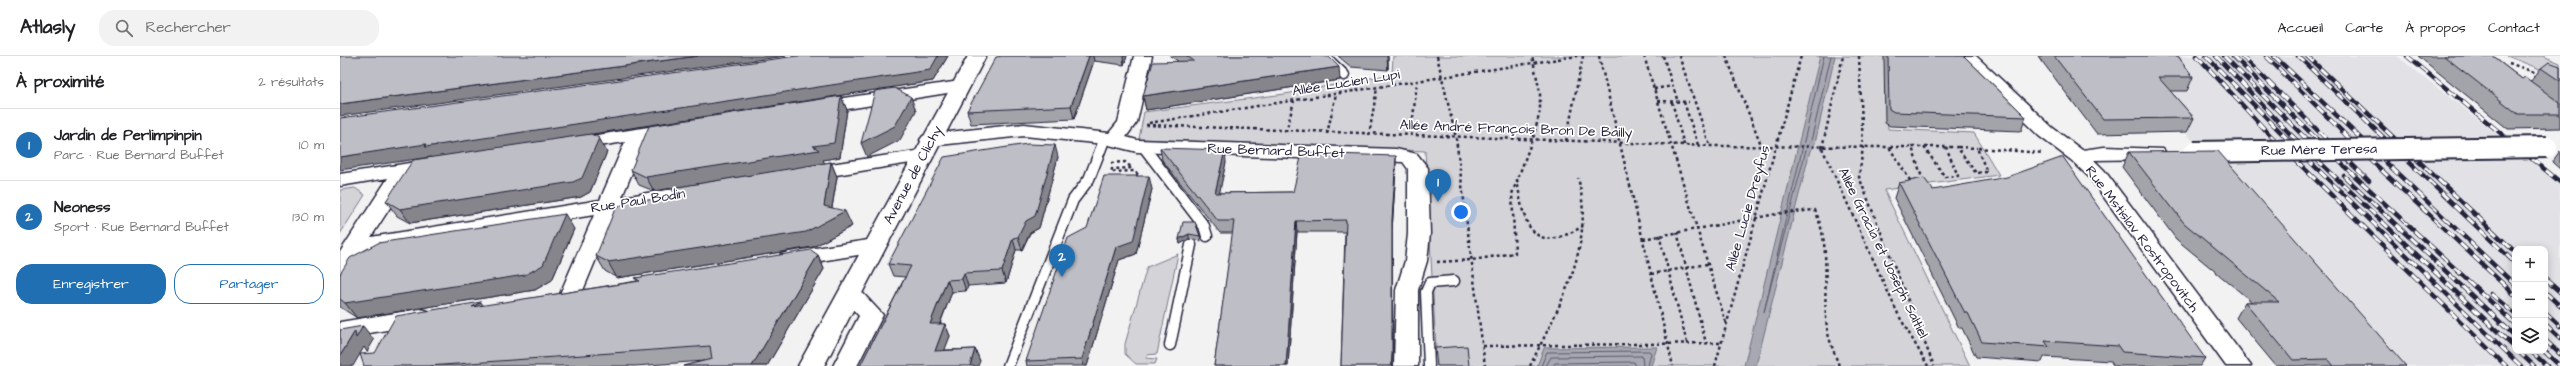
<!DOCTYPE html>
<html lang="fr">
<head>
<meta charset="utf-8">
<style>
  :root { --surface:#fff; --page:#f2f2f2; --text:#202124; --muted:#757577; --line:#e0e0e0; --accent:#1f6fb2 }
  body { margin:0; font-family:"Architects Daughter",sans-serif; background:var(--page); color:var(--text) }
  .controls { position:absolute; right:12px; bottom:12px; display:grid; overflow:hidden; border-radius:8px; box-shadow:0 2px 10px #0003 }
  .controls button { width:36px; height:36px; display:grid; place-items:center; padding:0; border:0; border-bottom:1px solid var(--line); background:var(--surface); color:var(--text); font:20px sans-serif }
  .you { position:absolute; left:1121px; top:156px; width:14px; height:14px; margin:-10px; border:3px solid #fff; border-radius:50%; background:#1a73e8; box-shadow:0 0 0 6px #1a73e833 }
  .badge { display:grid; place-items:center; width:26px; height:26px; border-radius:50%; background:var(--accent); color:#fff; font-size:13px; font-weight:700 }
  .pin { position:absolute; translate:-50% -33px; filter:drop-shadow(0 1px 2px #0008) }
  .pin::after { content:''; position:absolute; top:21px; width:14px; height:12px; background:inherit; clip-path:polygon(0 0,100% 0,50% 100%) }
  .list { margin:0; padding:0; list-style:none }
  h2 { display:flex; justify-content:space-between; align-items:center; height:52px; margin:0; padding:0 16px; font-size:17px }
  h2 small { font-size:13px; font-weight:400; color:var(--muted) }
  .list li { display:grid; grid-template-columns:26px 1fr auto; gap:12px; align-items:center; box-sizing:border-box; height:72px; padding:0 16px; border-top:1px solid var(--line) }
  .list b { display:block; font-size:15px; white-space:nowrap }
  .list p { margin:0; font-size:13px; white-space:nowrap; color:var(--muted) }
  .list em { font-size:13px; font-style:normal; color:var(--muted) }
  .actions { display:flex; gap:8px; padding:12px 16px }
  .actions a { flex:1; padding:9px 0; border:1px solid var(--accent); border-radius:16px; text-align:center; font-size:14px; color:var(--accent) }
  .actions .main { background:var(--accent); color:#fff }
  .icon { flex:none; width:22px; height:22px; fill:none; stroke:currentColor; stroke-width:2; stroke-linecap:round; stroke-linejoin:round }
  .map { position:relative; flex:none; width:2220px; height:310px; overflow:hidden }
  header { display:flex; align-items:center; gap:24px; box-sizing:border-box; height:56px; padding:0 20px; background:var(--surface); border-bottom:1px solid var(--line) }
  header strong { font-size:19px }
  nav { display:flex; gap:22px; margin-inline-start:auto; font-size:14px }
  .search { width:280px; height:36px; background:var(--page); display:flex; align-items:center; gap:10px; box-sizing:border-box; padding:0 14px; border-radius:16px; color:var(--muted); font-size:15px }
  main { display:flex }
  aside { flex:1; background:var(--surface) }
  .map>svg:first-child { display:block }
  .built { fill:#e2e2e6; fill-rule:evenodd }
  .green { fill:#d3d3d8; stroke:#7a7a8a }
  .water { fill:#a8a8b2; stroke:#727282 }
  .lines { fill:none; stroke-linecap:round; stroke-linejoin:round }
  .shore { stroke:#58586b; stroke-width:1 }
  .lane-casing { stroke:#22223b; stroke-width:13 }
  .street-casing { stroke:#22223b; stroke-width:3 }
  .secondary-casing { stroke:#22223b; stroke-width:3 }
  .path { stroke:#22223b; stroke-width:2.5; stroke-dasharray:3 3; stroke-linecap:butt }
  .lane { stroke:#fff; stroke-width:10 }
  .street { fill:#fff; fill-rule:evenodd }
  .secondary { fill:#fff; fill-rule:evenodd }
  .rail-casing { stroke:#22223b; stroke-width:4.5 }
  .rail { stroke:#fff; stroke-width:3; stroke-dasharray:9; stroke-linecap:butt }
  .street-bridge-casing { stroke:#22223b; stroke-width:24; stroke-linecap:butt }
  .street-bridge { stroke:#fff; stroke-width:20 }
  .wall { fill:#a3a3aa; stroke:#22223b }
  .shaded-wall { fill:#85858b; stroke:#22223b }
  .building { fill:#bebec6; stroke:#22223b }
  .labels { text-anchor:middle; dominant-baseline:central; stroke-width:3.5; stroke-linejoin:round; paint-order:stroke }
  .street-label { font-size:14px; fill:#22223b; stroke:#fff }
</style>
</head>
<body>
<header>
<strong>Atlasly</strong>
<div class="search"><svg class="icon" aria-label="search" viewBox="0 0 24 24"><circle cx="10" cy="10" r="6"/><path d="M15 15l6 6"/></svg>Rechercher</div>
<nav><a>Accueil</a><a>Carte</a><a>À propos</a><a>Contact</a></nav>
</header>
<main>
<aside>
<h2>À proximité<small>2 résultats</small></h2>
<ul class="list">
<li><span class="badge">1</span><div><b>Jardin de Perlimpinpin</b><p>Parc · Rue Bernard Buffet</p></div><em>10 m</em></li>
<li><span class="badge">2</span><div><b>Neoness</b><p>Sport · Rue Bernard Buffet</p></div><em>130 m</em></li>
</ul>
<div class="actions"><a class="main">Enregistrer</a><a>Partager</a></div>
</aside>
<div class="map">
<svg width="2220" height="310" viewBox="0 0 2220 310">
  <rect width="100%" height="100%" fill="#f2f2f3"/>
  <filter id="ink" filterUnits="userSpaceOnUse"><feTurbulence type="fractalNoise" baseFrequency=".025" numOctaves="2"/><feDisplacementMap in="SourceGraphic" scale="8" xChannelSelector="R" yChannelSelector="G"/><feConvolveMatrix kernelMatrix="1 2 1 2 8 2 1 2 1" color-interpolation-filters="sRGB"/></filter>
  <g filter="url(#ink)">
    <path class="built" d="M1825,0H2057L2220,128V310H2047L1872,109L1814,36H1850ZM2175,193H2205V295H2175Z"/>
    <path class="green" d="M1053,0H1545L1548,73L1634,77L1659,119L1544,134L1630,310H1097L1085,95L799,83L804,56L945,38L1052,18Z
      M2167,0H2203L2220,7V21Z
      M15,132L25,139L0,178V134Z
      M838,198L817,298L807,299L806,302L817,303L815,308H796L785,298V288L807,211Z"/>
    <path class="water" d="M1480,0H1495L1475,87L1470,95L1416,310H1404Z
      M1317,291L1311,310H1197L1204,292Z"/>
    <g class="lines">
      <path class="shore" d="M1484,0L1424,256L1466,94L1471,85L1491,0
        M1201,310L1207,296L1309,295L1311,297L1308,310
        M1206,310L1211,301L1302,300L1303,310
        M1213,310L1215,307L1294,306L1296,310"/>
      <defs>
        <path id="lane" d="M984,0L1004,19
          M803,90L864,170L867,180
          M830,289L851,189
          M668,310L733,144L749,123L765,82
          M1089,310L1086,236L1090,227L1114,225"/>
        <path id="street" d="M794,0H812L797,66L786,81L797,84L1056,93L1077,98L1088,112L1090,178L1087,205L1078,234V310H1054L1056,234L1065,205L1068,178V113L1063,106L797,96L765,88L684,80L590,90L583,88L580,84L583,80L590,78L684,68L769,77L778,66Z
          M1617,0H1636L1713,72L1742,94L1764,91L1823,93L1826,97L1823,101L1816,103L1754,104L1764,114L1911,310H1886L1750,122L1731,104L1699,80Z
          M620,25L626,26L629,30L626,34L476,58L469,56L467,52L469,48L476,46Z
          M334,67L341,69L344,73L341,77L306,83L282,141L364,128L371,130L374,134L371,138L364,140L276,155L239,244L231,246L223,244L220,238L254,159L21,197L8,218L0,220V196L48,122L0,130V118L95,103L102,105L105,109L102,113L71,119L31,181L260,144L285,86L233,94L226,92L223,88L226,84Z
          M582,94L589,96L592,100L589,104L465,124L458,122L455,118L458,114L465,112Z
          M535,183L543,185L546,190L543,195L449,210L441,208L438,203L441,198L449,196Z
          M510,230L518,232L543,259L517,310H493L519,260L499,238L502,232Z
          M80,253L88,255L92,261L88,267L0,282V266Z"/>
        <path id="secondary" d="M628,0H646L484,310H458Z"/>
      </defs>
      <use href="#lane" class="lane-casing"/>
      <use href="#street" class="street-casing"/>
      <use href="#secondary" class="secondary-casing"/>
      <path class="path" d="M1097,0L1116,82L1145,310
        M1259,0L1333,310
        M1304,0L1386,267
        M1323,0L1338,46
        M1339,0L1370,90
        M1386,0L1422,91
        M1519,0L1523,91L1519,121L1594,310
        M2169,7L2199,18
        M1314,33L1333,30
        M1318,45L1349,46
        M1332,46L1344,89
        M1344,46L1358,89
        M809,67L1237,0
        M806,69L1370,90L1549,91L1571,126
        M946,76L954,45
        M987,78L996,38
        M1029,79L1037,32
        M1071,80L1077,26
        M1226,85L1243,0
        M1550,91H1572
        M1585,91H1606
        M1618,91L1637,92
        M1482,92L1559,260L1588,310
        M1482,92L1503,0
        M771,107L785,106L792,112L772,113L771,116L795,115L799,120H796
        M1177,123C1183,167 1191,202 1243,170
        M1583,125L1572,91H1584L1605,121L1618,120L1606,91H1617L1636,117L1647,116L1637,92L1703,97
        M1337,176L1366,287
        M1319,179L1347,287
        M1303,183L1442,157L1475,154C1492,193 1482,231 1487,272C1489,285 1495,298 1499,310
        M1097,206L1132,204L1175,197L1172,138L1194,79L1200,55V36L1192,0
        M1311,218L1367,208
        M1143,290L1382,287
        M1190,310C1219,250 1256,190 1238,122
        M1375,310L1461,0"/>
      <use href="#lane" class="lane"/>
      <use href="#street" class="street"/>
      <use href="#secondary" class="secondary"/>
      <defs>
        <path id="rail" d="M1857,0L1929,78L2166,310
          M1866,0L1966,102L2181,310
          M1876,0L1950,78L2175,292
          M1884,0L1983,100
          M1893,0L2004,110L2175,268
          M1902,0L2029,125
          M1926,0L2036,109L2175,239
          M1934,0L2175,229
          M1958,0L2175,207
          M1967,0L2175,196
          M2067,0L2220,126
          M2004,120L2175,280
          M2205,223L2220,236
          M2205,236L2220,250
          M2151,238L2175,258
          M2205,256L2220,270
          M2205,268L2220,282
          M2205,284L2220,298
          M2178,295L2194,310
          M2191,295L2207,310
          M2204,295L2220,310"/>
      </defs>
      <use href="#rail" class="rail-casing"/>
      <use href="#rail" class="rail"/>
      <defs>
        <path id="street-bridge" d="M1854,96L2207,91"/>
      </defs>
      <use href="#street-bridge" class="street-bridge-casing"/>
      <use href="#street-bridge" class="street-bridge"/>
    </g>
    <path class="wall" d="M457,0H608L593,25L244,79L259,82L267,96L250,136L241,141L70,167L57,160L46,145L92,102L91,101Z
      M663,0H787L784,9L754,5L734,63L631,68L627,55Z
      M830,0H980L1000,24L806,54L803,40L838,5Z
      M998,0H1048V14L1011,11Z
      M1544,0H1624L1686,61L1681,75L1550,70L1545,67Z
      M1698,0H1838L1853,21L1847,35H1830L1854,62L1847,76L1757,78Z
      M2078,0H2152L2182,23L2191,25L2201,12L2220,10V72L2168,73Z
      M501,40L507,54L500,101L483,104L484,107L491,106L497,121L492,152L512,170L473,191L277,222L265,215L256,200L336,140L332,133L314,135L299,129L291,114Z
      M820,92L886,106L879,137L953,136L1056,111L1052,175L1053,310H1001L1005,176H957L948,310H874L893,177H880L822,104Z
      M2220,95V113L2212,106Z
      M1789,96L2066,310H1936L1896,262L1905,246H1912L1836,183L1782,111Z
      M718,101L699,172L690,177L682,194H676L666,227L628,230L626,235L612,236L600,268H605L610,280L604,294L635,293L640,305L520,310L565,221L553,220L548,208Z
      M1559,127L1593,134L1865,302L1860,310H1773L1771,305L1704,301L1702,306L1636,301L1622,272H1619L1554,142Z
      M812,133L796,198L779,204L747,310H687L686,305L747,172Z
      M855,166L860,180L861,185L849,183L840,188L839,183Z
      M234,173L212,224L195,234L17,262L0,251V218Z
      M478,199L484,213L427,310H343L364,305L295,310H24L35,297L143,250L297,225L295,222Z"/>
    <path class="shaded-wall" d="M358,0H446L0,60V48Z
      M598,0H608L593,25L92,103L91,101L0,114V101Z
      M749,0H753L754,5L734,63L731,50Z
      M783,0H787L784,9Z
      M1047,0H1048V14Z
      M999,11L1000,24L806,54L803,40Z
      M501,40L507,54L500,101L483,104L485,108L314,135L306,121Z
      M571,41L576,55L560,84L527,101L521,87Z
      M259,82L267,96L250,136L241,141L70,167L60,153Z
      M715,89L718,101L699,172L690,177L682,194L678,181Z
      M885,94L886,106L877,149L875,137Z
      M1056,100V111L1052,175L1053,310H1051L1052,164Z
      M491,106L497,121L490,163L505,155L512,170L473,191L277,222L268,206L484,150Z
      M809,120L812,133L796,198L779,204L747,310H744L742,303L776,191Z
      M225,158L234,173L212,224L195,234L17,262L5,247Z
      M956,165L957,176L948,310H946Z
      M849,178V183L840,188L839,183Z
      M673,182L676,194L666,227L662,215Z
      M478,199L484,213L427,310H412Z
      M624,217L628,230L626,235L622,223Z
      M607,224L612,236L595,280L590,268Z
      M141,246L150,260L132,251Z
      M605,268L610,280L600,307L595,295Z
      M23,270L34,284L27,296L24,291L13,310H0V300L15,275Z
      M635,293L640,305L638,310H630Z"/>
    <path class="building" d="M0,0H358L0,48Z
      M457,0H598L590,14L85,91L86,88L0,101V62Z
      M663,0H749L731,50L627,55L656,1Z
      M847,0H980L989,1L999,11L803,40L813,6L854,5Z
      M1548,0H1624L1686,61L1554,56L1549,53Z
      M1714,0H1838L1853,21H1818L1854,62L1763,63Z
      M2104,0H2152L2182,23L2185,21L2220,47V58H2178Z
      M2209,6L2220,10V25L2201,12Z
      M555,32L571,41L555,70L521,87L535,35Z
      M501,40L494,87L473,90L479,94L306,121L291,114L309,70Z
      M251,78L259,82L242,122L233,126L60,153L46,145L73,104Z
      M687,88L715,89L695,160L686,165L678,181L673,182L662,215L624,217L622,223L607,224L590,268H605L595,295L635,293L630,310H520L571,210L548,208L604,101Z
      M820,92L885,94L875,137L953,136L962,97L1056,100L1052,164V298L1051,310H1001L1006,164L956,165L946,310H874L894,165H878Z
      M1878,95L2066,310H1994L1988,303L1953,304L1905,246H1939L1844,167L1789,96Z
      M1723,101L1865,302L1782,296L1778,290L1705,285L1709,291L1642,286L1628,257H1625L1559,127L1584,122L1593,134L1667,121Z
      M491,106L484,150L505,155L466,176L268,206L256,200L275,153L283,148L346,138L332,132Z
      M764,120H809L793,185L776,191L742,303L686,305L728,182L747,172Z
      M225,158L203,209L185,219L5,247L0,243V218L10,202L38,187Z
      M843,166H855L860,180L849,178L839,183Z
      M471,194L478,199L412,310H343L372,303L370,290L88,310H24L20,298L35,297L56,260L141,246L132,251L300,225L295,222Z
      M23,270L16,282L15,275L0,300V274Z
      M1127,290L1129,310H1097L1095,292Z"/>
  </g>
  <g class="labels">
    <g class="street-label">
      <text transform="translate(1006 27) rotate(-9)">Allée Lucien Lupi</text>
      <text transform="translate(1176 73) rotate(2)">Allée André François Bron De Bailly</text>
      <text transform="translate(1979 94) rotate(-1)">Rue Mère Teresa</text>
      <text transform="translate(936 95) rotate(2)">Rue Bernard Buffet</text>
      <text transform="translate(573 119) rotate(-62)">Avenue de Clichy</text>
      <text transform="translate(298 145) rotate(-9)">Rue Paul Bodin</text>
      <text transform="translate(1408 152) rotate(-74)">Allée Lucie Dreyfus</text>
      <text transform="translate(1802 183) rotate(53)">Rue Mstislav Rostropovitch</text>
      <text transform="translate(1543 197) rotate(64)">Allée Gracia et Joseph Saltiel</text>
    </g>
  </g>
</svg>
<div class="controls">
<button>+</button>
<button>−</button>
<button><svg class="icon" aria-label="layers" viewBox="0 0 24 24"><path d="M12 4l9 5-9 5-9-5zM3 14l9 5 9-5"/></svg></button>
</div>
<div class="you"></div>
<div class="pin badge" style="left:1098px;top:146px">1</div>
<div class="pin badge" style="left:722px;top:221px">2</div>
</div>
</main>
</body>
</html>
